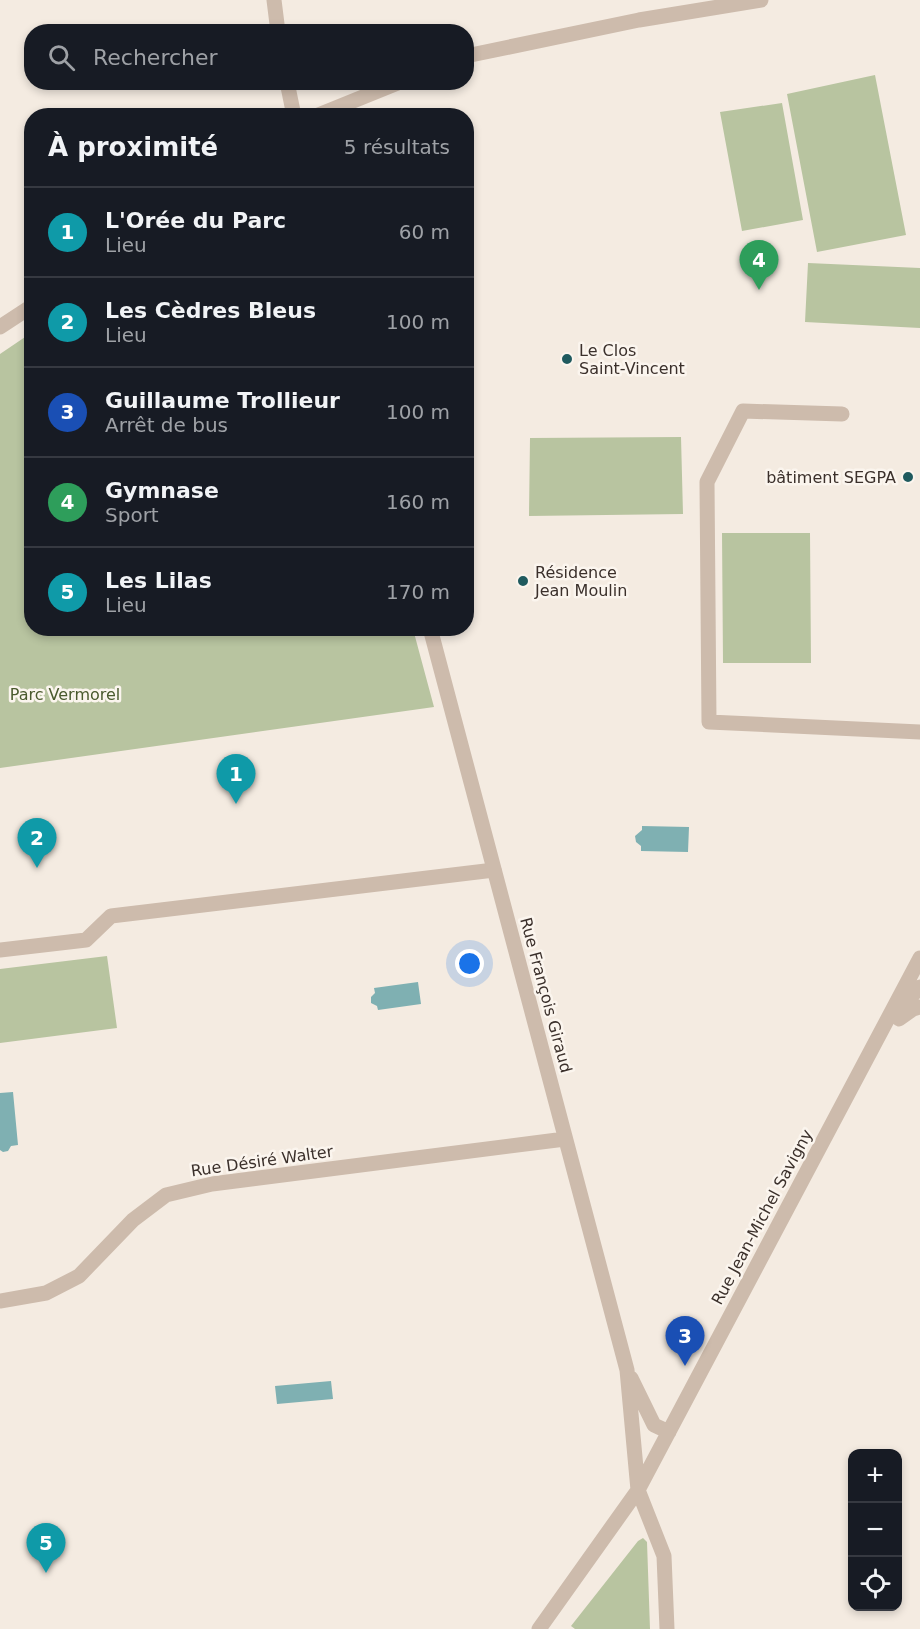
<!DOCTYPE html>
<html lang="fr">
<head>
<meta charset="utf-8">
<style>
  :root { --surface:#171b24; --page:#242831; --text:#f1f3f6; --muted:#9ea1a6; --line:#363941; --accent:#92aeb2 }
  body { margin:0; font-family:"DejaVu Sans",sans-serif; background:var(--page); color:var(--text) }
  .controls { position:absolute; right:18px; bottom:18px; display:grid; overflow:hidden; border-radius:12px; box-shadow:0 3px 9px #0003 }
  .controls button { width:54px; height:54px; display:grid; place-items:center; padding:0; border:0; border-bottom:2px solid var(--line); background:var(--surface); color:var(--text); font:30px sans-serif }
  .you { position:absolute; left:470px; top:964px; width:21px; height:21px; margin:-15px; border:4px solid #fff; border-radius:50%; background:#1a73e8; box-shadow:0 0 0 9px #1a73e833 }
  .badge { display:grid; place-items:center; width:39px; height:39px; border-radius:50%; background:var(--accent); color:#fff; font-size:20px; font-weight:700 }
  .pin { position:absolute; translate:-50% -50px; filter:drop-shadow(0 2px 3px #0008) }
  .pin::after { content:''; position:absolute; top:32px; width:21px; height:18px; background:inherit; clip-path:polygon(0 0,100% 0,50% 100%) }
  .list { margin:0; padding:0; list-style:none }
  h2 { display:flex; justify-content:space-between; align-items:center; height:78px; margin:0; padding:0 24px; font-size:26px }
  h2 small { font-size:20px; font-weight:400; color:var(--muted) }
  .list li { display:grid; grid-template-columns:39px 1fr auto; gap:18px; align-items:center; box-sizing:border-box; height:90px; padding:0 24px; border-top:2px solid var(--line) }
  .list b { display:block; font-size:22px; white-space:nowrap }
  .list p { margin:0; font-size:20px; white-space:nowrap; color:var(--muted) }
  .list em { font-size:20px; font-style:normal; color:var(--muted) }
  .icon { flex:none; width:33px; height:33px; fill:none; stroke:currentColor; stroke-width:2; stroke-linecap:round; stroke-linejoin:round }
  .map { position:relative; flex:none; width:920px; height:1629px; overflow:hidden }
  .search { position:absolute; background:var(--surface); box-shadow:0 3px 9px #0003; left:24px; top:24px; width:450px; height:66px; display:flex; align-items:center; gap:15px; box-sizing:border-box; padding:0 21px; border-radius:24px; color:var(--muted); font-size:22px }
  .panel { position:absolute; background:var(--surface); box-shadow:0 3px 9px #0003; left:24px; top:108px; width:450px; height:528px; border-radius:24px }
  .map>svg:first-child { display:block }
  .green { fill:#b8c4a0 }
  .water { fill:#7fb0b2 }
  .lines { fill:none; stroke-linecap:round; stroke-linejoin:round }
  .service { stroke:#cdbbac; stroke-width:15 }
  .minor { stroke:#cdbbac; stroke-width:15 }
  .poi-dot { fill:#1f5a5e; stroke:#fbf5ee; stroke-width:2 }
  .labels { text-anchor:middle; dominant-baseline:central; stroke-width:5; stroke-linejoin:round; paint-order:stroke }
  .poi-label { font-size:16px; fill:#3b302b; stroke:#fbf5ee; text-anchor:start }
  .park-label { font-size:16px; fill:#4a5a2e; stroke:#fbf5ee }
  .street-label { font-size:16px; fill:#3b302b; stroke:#fbf5ee }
</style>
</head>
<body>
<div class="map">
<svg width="920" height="1629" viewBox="0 0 920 1629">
  <rect width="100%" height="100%" fill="#f4ebe1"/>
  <path class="green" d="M875,75L906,235L817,252L787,94Z
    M782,103L803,220L742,231L720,112Z
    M808,263L920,268V328L805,322Z
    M31,333L32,628L413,629L434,707L0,768V354Z
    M681,437L683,514L529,516L530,438Z
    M722,533H810L811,663H723Z
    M107,956L117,1028L0,1043V969Z
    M643,1538L647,1542L650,1629H575L571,1626L638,1541Z"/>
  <path class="water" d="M642,826L689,827L688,852L641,851V846L636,842L635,836L642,830Z
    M418,982L421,1004L378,1010L377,1006L371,1003V997L375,993L374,988Z
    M13,1092L18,1145L11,1146L8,1151L3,1152L0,1150V1093Z
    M331,1381L333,1399L277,1404L275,1386Z"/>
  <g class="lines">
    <path class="service" d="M842,414L743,411L707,482L709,722L920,732
      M0,950L86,940L111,916L494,870"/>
    <path class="minor" d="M274,0L278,32
      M466,56L639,20L761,0
      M287,82L294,116
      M316,116L400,82
      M0,327L32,306
      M430,628L627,1370L638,1490L664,1556L667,1629
      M899,1010L920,987
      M899,1019L913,1009L920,1007
      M0,1301L46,1293L79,1276L133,1220L166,1195L212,1184L565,1139
      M631,1378L654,1425L669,1432
      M539,1629L638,1490L920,958"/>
  </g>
  <g class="poi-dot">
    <circle cx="567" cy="359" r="6"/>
    <circle cx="908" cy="477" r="6"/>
    <circle cx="523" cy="581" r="6"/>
  </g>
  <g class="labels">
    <g class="poi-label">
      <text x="579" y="350">Le Clos<tspan x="579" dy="18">Saint-Vincent</tspan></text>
      <text x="896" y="477" text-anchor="end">bâtiment SEGPA</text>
      <text x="535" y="572">Résidence<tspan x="535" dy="18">Jean Moulin</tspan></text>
    </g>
    <g class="park-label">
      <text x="65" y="694">Parc Vermorel</text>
    </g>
    <g class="street-label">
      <text transform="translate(546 995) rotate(75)">Rue François Giraud</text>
      <text transform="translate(262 1161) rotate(-8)">Rue Désiré Walter</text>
      <text transform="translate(762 1217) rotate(-62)">Rue Jean-Michel Savigny</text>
    </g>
  </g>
</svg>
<div class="controls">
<button>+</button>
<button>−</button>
<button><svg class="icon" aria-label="locate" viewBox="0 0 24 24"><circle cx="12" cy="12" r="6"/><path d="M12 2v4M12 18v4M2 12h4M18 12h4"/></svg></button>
</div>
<div class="you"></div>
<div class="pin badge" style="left:236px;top:804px;background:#0f9aa8">1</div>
<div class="pin badge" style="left:37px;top:868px;background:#0f9aa8">2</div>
<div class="pin badge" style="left:685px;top:1366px;background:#1a4fb4">3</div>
<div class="pin badge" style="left:759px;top:290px;background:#2e9e5b">4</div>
<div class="pin badge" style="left:46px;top:1573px;background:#0f9aa8">5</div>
<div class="search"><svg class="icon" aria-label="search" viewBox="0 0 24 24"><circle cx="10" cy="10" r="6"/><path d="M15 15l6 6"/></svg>Rechercher</div>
<section class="panel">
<h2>À proximité<small>5 résultats</small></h2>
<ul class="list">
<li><span class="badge" style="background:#0f9aa8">1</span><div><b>L'Orée du Parc</b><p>Lieu</p></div><em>60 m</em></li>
<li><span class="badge" style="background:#0f9aa8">2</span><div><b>Les Cèdres Bleus</b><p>Lieu</p></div><em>100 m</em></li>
<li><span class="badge" style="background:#1a4fb4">3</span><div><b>Guillaume Trollieur</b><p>Arrêt de bus</p></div><em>100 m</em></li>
<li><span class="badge" style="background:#2e9e5b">4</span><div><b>Gymnase</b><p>Sport</p></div><em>160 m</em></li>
<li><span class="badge" style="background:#0f9aa8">5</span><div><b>Les Lilas</b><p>Lieu</p></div><em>170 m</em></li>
</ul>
</section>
</div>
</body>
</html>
